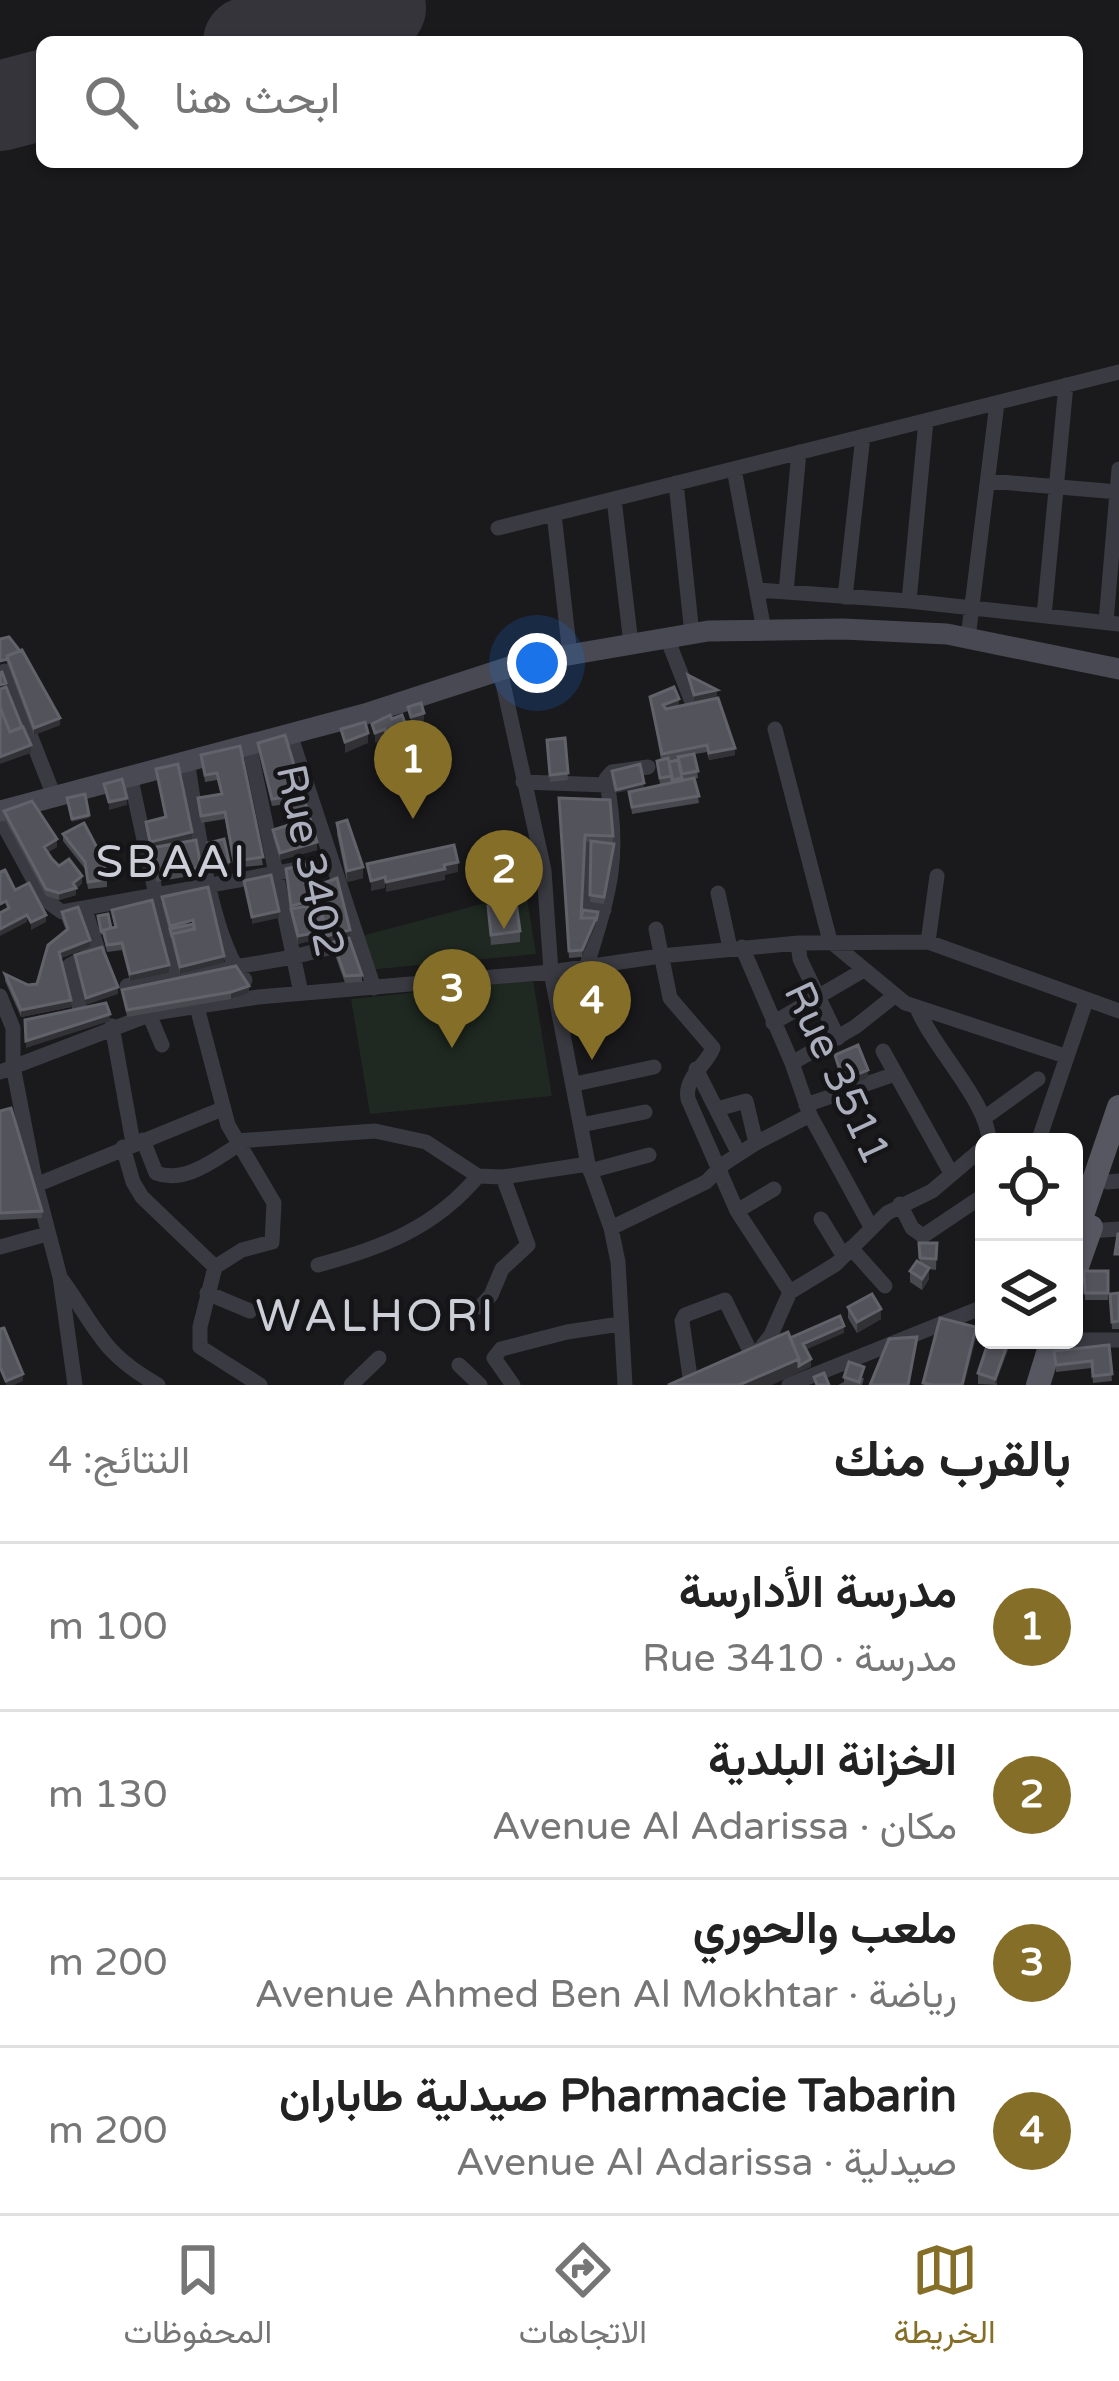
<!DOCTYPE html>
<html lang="ar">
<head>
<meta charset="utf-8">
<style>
  :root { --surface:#fff; --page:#f6f6f6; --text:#222; --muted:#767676; --line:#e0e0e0; --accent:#856f28 }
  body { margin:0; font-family:"Varela Round",Vazirmatn,sans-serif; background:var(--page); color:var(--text); direction:rtl }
  .controls { position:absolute; right:36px; bottom:36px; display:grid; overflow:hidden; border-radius:18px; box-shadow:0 3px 9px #0004 }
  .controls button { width:108px; height:108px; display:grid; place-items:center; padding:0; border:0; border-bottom:3px solid var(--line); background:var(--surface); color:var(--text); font:60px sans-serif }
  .you { position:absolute; left:537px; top:663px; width:42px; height:42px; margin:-30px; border:9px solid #fff; border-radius:50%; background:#1a73e8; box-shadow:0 0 0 18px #1a73e833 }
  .badge { display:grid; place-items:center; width:78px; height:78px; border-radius:50%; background:var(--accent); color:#fff; font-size:39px; font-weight:700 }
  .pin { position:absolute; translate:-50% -99px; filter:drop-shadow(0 3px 6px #0008) }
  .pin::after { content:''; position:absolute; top:63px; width:42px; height:36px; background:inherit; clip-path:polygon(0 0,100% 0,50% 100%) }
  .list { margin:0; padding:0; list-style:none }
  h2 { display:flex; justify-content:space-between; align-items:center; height:156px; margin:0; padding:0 48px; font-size:51px }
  h2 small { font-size:39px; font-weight:400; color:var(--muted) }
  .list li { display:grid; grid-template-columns:78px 1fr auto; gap:36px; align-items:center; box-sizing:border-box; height:168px; padding:0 48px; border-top:3px solid var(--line) }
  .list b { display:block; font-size:45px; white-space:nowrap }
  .list p { margin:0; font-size:39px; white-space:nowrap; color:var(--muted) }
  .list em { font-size:39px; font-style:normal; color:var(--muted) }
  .icon { flex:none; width:66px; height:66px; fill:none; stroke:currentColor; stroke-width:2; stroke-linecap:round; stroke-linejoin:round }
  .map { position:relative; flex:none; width:1119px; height:1385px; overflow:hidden; direction:ltr }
  .search { position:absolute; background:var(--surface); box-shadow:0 3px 9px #0004; left:36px; right:36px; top:36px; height:132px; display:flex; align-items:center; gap:30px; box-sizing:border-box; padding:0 42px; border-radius:18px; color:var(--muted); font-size:45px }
  .sheet { height:828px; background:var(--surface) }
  nav { display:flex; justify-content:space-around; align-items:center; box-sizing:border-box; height:168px; border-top:3px solid var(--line); background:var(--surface); font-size:33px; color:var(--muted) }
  nav a { display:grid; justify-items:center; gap:6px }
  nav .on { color:var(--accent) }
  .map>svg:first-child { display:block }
  .green { fill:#1f2821 }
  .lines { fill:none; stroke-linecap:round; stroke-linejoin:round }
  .runway { stroke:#34343a; stroke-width:90 }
  .street { stroke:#3a3a42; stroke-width:15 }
  .secondary { stroke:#484952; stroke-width:21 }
  .primary { stroke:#565761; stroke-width:24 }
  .wall { fill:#48494f }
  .shaded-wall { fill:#313136 }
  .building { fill:#53545b; stroke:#61626a; stroke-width:3 }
  .labels { text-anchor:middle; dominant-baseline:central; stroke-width:9; stroke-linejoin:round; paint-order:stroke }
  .street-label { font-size:42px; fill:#abafbd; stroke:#151417 }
  .neighbourhood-label { font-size:45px; letter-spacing:3px; fill:#ccced8; stroke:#151417 }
</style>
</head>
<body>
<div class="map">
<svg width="1119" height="1385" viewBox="0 0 1119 1385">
  <rect width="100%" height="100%" fill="#1a191c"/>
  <path class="green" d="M526,892L536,954L367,970L358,937Z
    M533,980L552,1096L370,1114L351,999Z"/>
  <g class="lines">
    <path class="runway" d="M248,42L381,8
      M0,106L42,95"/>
    <path class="street" d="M734,469L764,630
      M988,481L1119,492
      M676,483L692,634
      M614,499L631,644
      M554,514L570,655
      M498,528L1119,372
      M759,590L909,601L1119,624
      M786,592L799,452
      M845,597L863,436
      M909,601L926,421
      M1044,616L1066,385
      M1106,622L1119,469
      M667,638L694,707
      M968,638L997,403
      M500,670L544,870L551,972L588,1164L611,1228L618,1262L625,1385
      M0,673L5,671L54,796
      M775,729L830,941L905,1003L1065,1056
      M290,734L374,988
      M249,744L301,993
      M187,760C197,819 209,936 245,980
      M130,775L174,978
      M523,782L607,785
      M0,818L44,899L62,912L332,863
      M718,893L730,948
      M604,910L585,904L587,848L608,847
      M656,929L670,998L713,1048C706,1066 684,1077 688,1099L737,1211L790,1292
      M928,942L937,876
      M798,943L800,959L838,1038
      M742,947L792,1063L810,1115L871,1227
      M586,968C609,894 622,857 606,779L612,772L648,767
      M127,986L293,957L348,943
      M0,996L13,1028V1066L36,1185L60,1277L75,1385
      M917,1008C933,1048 989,1103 989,1142
      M80,1010L70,965L98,950L85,910
      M149,1014L162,1045
      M773,1023L862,971
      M112,1026L133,1143
      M883,1051L951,1173
      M792,1063L855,1027L893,997
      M696,1069L739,1154
      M0,1072L154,1013L258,997L551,972L661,956L798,943L928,942L1119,1011
      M575,1084L654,1067
      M806,1105L895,1074
      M717,1109L746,1101L756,1143
      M984,1118L1038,1079
      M581,1125L645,1112
      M143,1140L156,1173C185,1184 214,1160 238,1145
      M237,1141L375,1131L426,1142L478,1176L503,1177L588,1164
      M1038,1142L1086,1001
      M123,1147L133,1182L142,1197L215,1267L242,1250L272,1242L274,1203L228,1125L197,1007
      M590,1171L649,1155
      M1107,1182L1119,1181
      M36,1185L222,1109
      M900,1204L912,1228L923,1236L984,1195
      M737,1211L774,1189
      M821,1219L843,1255
      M611,1228L706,1182L725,1163L756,1143L810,1115
      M1089,1231L1119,1229
      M0,1247L47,1234
      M851,1248L885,1286
      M318,1265C381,1248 435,1228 478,1176
      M215,1267L200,1327V1347L260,1385
      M62,1280C98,1330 101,1353 158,1385
      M790,1292L836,1264L887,1213L932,1191L984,1147
      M207,1293L250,1311
      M480,1307L491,1295L502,1269L528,1245L503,1177
      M1063,1340H1119
      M755,1356L771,1335L790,1292
      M459,1365L480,1385
      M691,1384L682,1321L685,1315L725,1300L753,1357
      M351,1385L379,1358
      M513,1385L494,1358L501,1349L567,1332L620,1324
      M789,1385L978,1309"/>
    <path class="secondary" d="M0,811L365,714L522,663L708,631L843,629L947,634L1119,669"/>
    <path class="primary" d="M1074,1239L1119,1107
      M1074,1275L1091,1227
      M1038,1385L1052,1340"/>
  </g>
  <path class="wall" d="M0,639L60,725L34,735L7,663Z
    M650,697L679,706L674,708L735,755L709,760L707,752L695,754L698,778L695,779L699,803L632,814L629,792L660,785L657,761L661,760Z
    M565,738L568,780L550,782L547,740Z
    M258,743L317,850L280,860L273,837V830L290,824L286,804L272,806L258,750Z
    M240,746L263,865L234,868L225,819L201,823L198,798L221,795L217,780L205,782L201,755Z
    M156,769L192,839L163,846L201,867V874L156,882L151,848L146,829V822L165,818Z
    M559,798L610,800L614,851L604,904L590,902L591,842H585L581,918L598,916L582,957L569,958Z
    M4,811L57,847L48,852L59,866L82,883L76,889V895L59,900L46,896L4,818Z
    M337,823L363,878L347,882L337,834Z
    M63,834L107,879V887L88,889L85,869L63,841Z
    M286,869L316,885L350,938L327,943L322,922L311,925L313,940L298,944L291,916Z
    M162,897L224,963L180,974L162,904Z
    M488,906L520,931V942L491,945Z
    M112,910L169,973L130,981L122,950L107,952L103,934L101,935L98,916L111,928L115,927Z
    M62,912L90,947L61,958L71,1007L21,1017L5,981V974L28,985L37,984L66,930L62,920Z
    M333,942L362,975V982L345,983L333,949Z
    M236,966L249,993L231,999L127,1017L122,990Z
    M0,1111L42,1211V1218L0,1220Z
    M919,1243H937L936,1270L929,1269V1279L922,1290L910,1282V1271L920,1262Z
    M1084,1271H1108V1300H1085Z
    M1119,1293V1329H1112L1110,1294Z
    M848,1307L881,1319L857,1333L848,1318Z
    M989,1340L997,1385L978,1384V1373Z
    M1109,1345L1112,1381L1093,1383L1092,1368L1056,1372L1054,1351Z
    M844,1377L864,1378L862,1385H838L844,1382Z"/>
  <path class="shaded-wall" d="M717,690V697L694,702V695Z
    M679,699V706L663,712V705Z
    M424,713V724L411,728V717Z
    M60,718V725L34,735V728Z
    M405,723V734L386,743V733Z
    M385,729V740L375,743V733Z
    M368,733V743L345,753V742Z
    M31,745V753L0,764V757Z
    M735,748V755L709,760V753Z
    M644,783V787L616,793V790Z
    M127,798V805L109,810V802Z
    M89,815V818L72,822V819Z
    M192,832V839L150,849V842Z
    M57,839V847L44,854V847Z
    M317,842V850L280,860V853Z
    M229,862V869L213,873V866Z
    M458,862V872L445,875V880L386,892V882Z
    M363,867V878L347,882V871Z
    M519,874V884L502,892V881Z
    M82,876V883L76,889V895L59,900V893Z
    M385,877V888L371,891V881Z
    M501,877V888L490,891V880Z
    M319,899V910L293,916L291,906Z
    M279,911V918L252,924V917Z
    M27,915V922L0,936V929Z
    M46,915V922L31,930V922Z
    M596,918V925L582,957V950Z
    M350,930V938L327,943V936Z
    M313,933V940L298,944V936Z
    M90,940V947L59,959V952Z
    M224,956V963L180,974V967Z
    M169,965V973L130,981V974Z
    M249,986V993L231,999V992Z
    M118,987V994L86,1005V998Z
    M71,1000V1007L21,1017V1010Z
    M110,1014V1021L26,1048V1041Z
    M868,1070V1078L843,1087V1080Z
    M929,1268V1279L922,1290V1279Z
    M881,1309V1319L857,1333V1322Z
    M844,1326V1333L803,1351V1344Z
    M976,1327V1338L964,1385H962Z
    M1009,1340H1012L995,1385V1379Z
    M799,1359H811V1367L772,1385H739Z
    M23,1374V1381L14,1385H6V1381Z"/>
  <path class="building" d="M9,637L20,651L7,656L8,659L0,661V639Z
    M22,650L60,718L34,728L7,656Z
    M2,672L6,683L0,685V673Z
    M688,675L717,690L694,695Z
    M6,687L22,727L10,732L0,707V689Z
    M674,687L679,699L663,705L666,709L718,698L735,748L709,753L707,745L662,754L650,697Z
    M421,703L424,713L411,717L408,707Z
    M0,707L10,732L23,727L31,745L0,757Z
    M390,715L392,719L402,715L405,723L386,733L385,729L375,733L372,724Z
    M365,722L368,733L345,742L341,729Z
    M285,735L317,842L280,853L273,830L292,824L286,797L272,799L258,743Z
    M565,738L568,773L550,775L547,740Z
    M240,746L263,857L234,861L225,812L201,816L198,798L222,794L217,773L205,775L201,755Z
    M694,754L698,771L682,774L678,757Z
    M668,758L672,776L660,778L657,761Z
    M678,760L682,778L672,780L669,762Z
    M178,764L192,832L150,842L146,822L166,817L156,769Z
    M640,764L644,783L616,790L612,771Z
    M694,778L699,796L632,807L629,792Z
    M122,779L127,798L109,802L104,784Z
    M85,794L89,815L72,819L67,798Z
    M559,798L610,800L613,836L585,835L581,918H596L582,950L569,951Z
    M32,801L57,839L44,847L52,859L59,866L69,859L82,876L73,883L76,888L59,893L46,889L4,811Z
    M347,820L363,867L347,871L337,823Z
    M84,823L103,859L107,879L88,882L85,862L63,834Z
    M224,839L229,862L213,866L208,843Z
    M196,840L201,867L156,875L151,848Z
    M591,841L614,844L604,897L590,895Z
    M454,845L458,862L444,865L445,869L386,882L385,877L371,881L367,864Z
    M513,852L519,874L502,881L501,877L490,880L487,867L501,860L500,856Z
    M311,863L319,899L291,906L286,869Z
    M5,870L15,890L29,883L46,915L31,922L27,915L0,929V913L9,908L6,901L0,904V872Z
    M271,875L279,911L252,917L244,881Z
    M337,878L350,930L327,936L316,886Z
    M208,887L224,956L180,967L172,934L195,929L193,920L170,926L162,897Z
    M152,900L169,965L130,974L122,943L107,945L103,930L116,927L112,910Z
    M516,902L520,931L491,935L488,906Z
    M307,906L313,933L298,936L291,909Z
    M319,906L322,919L310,922L307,909Z
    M78,907L90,940L59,952L71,1000L21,1010L5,974L28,985L37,984L48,945L68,929L62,912Z
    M583,910L598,912L596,921V918H581Z
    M108,914L111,928L101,931L98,916Z
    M193,924L194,929L172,934V937L170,929Z
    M349,938L362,975L345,976L333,942Z
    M102,947L118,987L86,998L75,955Z
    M236,966L249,986L231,992L127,1010L122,990Z
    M106,1003L110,1014L26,1041L25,1020Z
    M858,1045L868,1070L843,1080L835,1055Z
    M11,1108L42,1211L0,1213V1111Z
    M1119,1234V1254H1115L1118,1234Z
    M919,1243H937L936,1259L920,1258Z
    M917,1261L929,1268L922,1279L910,1271Z
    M1084,1271H1108V1293H1085Z
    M1119,1293V1321L1112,1322L1110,1294Z
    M872,1294L881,1309L857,1322L848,1307Z
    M840,1316L844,1326L803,1344L811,1359L799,1366V1359L790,1338Z
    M940,1318L976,1327L962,1385H933L923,1383Z
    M4,1328L23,1374L6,1381L0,1367V1329Z
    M788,1332L799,1359L739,1385H668Z
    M917,1337L908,1385H870L889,1339Z
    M989,1340H1009L995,1379L978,1373Z
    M1109,1345L1112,1374L1093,1376L1092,1361L1056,1365L1054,1351Z
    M849,1362L864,1367L859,1382L844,1377Z
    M824,1373L829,1385H817L814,1377Z"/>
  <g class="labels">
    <g class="street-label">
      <text transform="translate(310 861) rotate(78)">Rue 3402</text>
      <text transform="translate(837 1073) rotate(65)">Rue 3511</text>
    </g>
    <g class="neighbourhood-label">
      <text x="172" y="863">SBAAI</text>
      <text x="376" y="1317">WALHORI</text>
    </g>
  </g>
</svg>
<div class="controls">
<button><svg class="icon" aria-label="locate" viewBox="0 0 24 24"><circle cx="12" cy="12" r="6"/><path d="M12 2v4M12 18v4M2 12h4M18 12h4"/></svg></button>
<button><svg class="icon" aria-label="layers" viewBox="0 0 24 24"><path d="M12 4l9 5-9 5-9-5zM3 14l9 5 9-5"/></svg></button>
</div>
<div class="you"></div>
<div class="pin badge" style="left:413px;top:819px">1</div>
<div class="pin badge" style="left:504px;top:929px">2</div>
<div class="pin badge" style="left:452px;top:1048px">3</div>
<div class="pin badge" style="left:592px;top:1060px">4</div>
<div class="search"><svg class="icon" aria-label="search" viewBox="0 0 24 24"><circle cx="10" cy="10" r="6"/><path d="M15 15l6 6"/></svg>ابحث هنا</div>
</div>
<section class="sheet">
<h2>بالقرب منك<small>النتائج: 4</small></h2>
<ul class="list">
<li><span class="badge">1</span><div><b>مدرسة الأدارسة</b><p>مدرسة · Rue 3410</p></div><em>100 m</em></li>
<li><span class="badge">2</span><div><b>الخزانة البلدية</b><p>مكان · Avenue Al Adarissa</p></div><em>130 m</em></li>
<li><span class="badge">3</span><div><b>ملعب والحوري</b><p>رياضة · Avenue Ahmed Ben Al Mokhtar</p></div><em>200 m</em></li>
<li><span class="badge">4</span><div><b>Pharmacie Tabarin صيدلية طاباران</b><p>صيدلية · Avenue Al Adarissa</p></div><em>200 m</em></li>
</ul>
</section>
<nav>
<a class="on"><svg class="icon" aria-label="map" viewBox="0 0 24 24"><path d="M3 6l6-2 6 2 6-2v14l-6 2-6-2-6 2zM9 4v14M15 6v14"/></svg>الخريطة</a>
<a><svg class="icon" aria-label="directions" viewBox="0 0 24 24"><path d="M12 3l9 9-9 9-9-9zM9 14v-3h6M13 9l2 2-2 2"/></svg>الاتجاهات</a>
<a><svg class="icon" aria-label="saved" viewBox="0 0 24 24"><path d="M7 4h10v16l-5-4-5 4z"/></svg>المحفوظات</a>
</nav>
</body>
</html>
